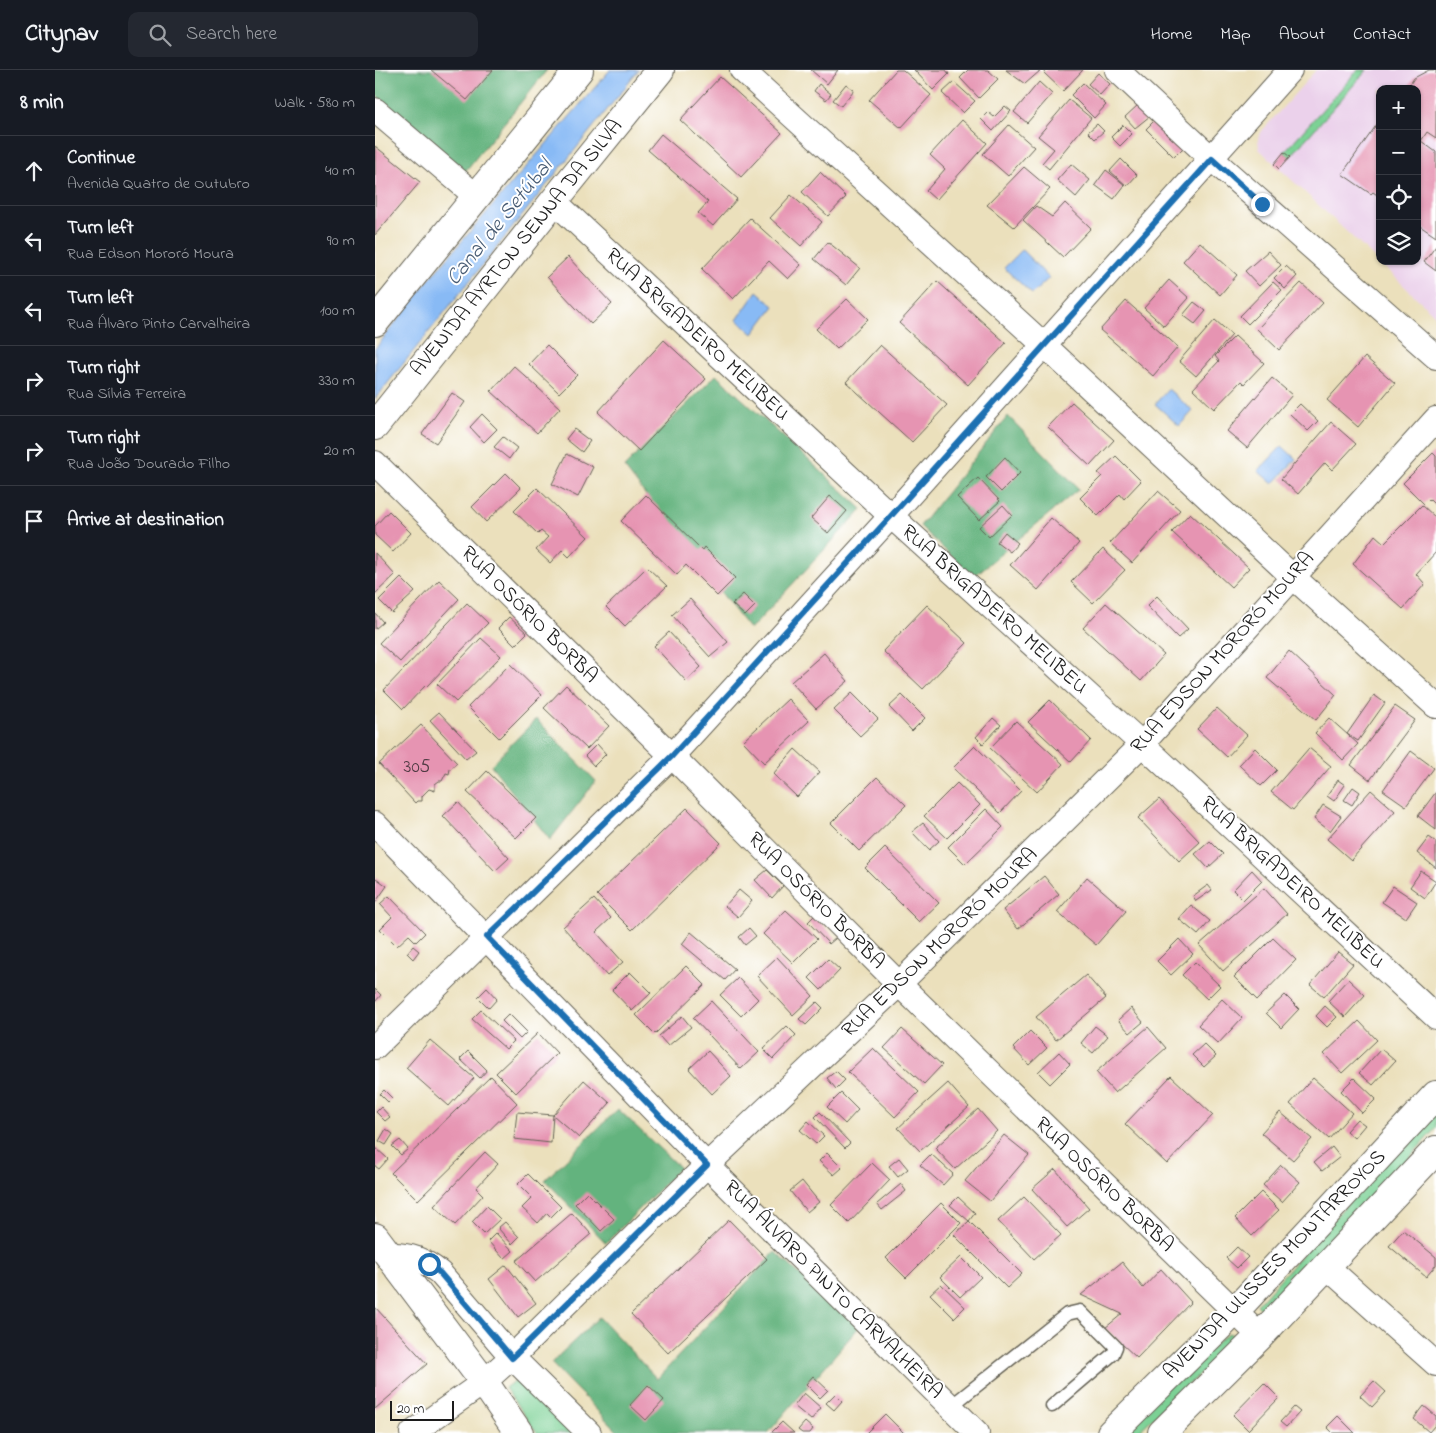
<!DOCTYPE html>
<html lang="en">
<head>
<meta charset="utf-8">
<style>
  :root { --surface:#171b24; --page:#242831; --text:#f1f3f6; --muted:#9ea1a6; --line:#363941 }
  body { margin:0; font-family:"Indie Flower",sans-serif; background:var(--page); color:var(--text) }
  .controls { position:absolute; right:15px; top:15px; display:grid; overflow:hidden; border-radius:10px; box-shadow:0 1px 4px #0004 }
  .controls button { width:45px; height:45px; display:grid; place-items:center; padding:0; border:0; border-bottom:1px solid var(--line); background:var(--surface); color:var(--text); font:25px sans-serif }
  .scale { position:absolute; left:15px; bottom:12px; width:64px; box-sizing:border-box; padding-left:5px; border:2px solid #1c1c1c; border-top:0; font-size:14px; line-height:18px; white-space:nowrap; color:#1c1c1c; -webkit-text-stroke:4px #fff; paint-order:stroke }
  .stop { position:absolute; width:15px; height:15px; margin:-11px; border:4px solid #1f6fb2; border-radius:50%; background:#fff }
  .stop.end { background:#1f6fb2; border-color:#fff; box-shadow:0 1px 5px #0008 }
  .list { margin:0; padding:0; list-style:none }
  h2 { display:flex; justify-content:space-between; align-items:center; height:65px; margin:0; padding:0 20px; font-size:21px }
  h2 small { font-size:16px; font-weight:400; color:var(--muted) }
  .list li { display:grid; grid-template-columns:32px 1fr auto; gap:15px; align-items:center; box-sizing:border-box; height:70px; padding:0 20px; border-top:1px solid var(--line) }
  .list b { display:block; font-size:19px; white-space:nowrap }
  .list p { margin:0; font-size:16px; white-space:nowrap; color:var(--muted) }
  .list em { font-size:16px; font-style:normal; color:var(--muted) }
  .icon { flex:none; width:28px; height:28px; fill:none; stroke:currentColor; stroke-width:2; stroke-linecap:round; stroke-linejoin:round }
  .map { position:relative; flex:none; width:1061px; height:1363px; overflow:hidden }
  header { display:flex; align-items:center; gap:30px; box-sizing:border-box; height:70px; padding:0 25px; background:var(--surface); border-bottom:1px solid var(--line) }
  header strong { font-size:24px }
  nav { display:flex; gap:28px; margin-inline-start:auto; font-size:18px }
  .search { width:350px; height:45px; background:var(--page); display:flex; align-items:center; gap:12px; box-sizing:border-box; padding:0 18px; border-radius:10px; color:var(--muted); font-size:19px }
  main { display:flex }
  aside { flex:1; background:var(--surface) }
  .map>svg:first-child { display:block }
  .built { fill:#ebd1eb; fill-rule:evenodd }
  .green { fill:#7bd195; stroke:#4c7658 }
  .forest { fill:#64b37e; stroke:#40684d }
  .water { fill:#88baf5; stroke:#526b88 }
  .building { fill:#e694b2 }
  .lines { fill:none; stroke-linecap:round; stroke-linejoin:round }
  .service-casing { stroke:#646154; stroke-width:15 }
  .minor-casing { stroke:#646154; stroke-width:26 }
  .secondary-casing { stroke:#646154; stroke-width:30 }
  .primary-casing { stroke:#646154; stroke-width:30 }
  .service { stroke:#fff; stroke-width:12 }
  .minor { stroke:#fff; stroke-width:24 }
  .secondary { stroke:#fff; stroke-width:28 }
  .primary { stroke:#fff; stroke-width:28 }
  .route { stroke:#1f6fb2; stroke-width:6 }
  .labels { text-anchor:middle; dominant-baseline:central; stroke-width:4; stroke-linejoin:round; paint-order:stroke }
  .number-label { font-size:19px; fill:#4e3a42 }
  .street-label { font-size:21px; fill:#1c1c1c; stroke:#fff }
  .water-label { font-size:22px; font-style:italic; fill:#475b73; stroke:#fff }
</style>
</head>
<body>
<header>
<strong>Citynav</strong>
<div class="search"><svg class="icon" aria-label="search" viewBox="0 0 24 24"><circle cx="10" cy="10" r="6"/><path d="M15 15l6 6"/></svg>Search here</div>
<nav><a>Home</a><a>Map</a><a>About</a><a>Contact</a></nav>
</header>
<main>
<aside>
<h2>8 min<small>Walk · 580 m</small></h2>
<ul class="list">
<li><svg class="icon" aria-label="ahead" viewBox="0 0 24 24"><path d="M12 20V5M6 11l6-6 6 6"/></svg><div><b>Continue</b><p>Avenida Quatro de Outubro</p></div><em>40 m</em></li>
<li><svg class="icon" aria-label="left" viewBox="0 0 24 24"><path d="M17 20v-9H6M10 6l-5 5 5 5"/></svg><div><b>Turn left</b><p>Rua Edson Mororó Moura</p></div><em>90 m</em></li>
<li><svg class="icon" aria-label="left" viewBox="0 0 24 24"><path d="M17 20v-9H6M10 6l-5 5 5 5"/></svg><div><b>Turn left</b><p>Rua Álvaro Pinto Carvalheira</p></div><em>100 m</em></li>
<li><svg class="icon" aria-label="right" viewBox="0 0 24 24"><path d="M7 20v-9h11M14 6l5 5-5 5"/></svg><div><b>Turn right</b><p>Rua Sílvia Ferreira</p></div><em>330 m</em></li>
<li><svg class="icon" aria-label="right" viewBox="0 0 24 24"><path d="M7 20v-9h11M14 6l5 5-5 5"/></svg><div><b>Turn right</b><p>Rua João Dourado Filho</p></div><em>20 m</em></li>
<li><svg class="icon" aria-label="arrive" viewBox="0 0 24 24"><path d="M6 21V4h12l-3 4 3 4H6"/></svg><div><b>Arrive at destination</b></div></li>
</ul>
</aside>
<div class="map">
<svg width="1061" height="1363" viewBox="0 0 1061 1363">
  <rect width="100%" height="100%" fill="#fff"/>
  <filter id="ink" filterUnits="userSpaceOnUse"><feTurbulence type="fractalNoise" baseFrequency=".02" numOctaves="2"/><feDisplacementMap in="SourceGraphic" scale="10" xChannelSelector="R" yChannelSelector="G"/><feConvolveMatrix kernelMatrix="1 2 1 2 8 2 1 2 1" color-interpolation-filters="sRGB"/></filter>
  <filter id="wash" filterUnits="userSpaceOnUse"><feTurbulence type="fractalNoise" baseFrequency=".0096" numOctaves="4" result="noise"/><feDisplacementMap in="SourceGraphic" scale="20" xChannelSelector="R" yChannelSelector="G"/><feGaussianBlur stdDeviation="1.12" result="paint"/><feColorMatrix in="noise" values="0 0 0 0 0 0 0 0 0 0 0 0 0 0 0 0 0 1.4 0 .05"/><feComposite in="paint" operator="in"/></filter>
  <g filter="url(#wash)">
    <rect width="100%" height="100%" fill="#ebe0bc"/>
    <path class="built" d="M941,0H1061V246L884,79L883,68L887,61ZM1005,19H1042V191H1005Z"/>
    <path class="green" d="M983,0H992L915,87L909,82Z
      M1061,1034V1058L952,1179L889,1242L882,1235Z
      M853,1263L859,1265L856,1275L762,1363H740Z
      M140,1310L153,1315L201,1363H162L130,1318Z"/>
    <path class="forest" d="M0,0H172L88,104L0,24Z
      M341,305L487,439L375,560L249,397Z
      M633,346L704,419L598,507L545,456Z
      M161,649L221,711L175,770L116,695Z
      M243,1039L305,1098L231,1173L170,1110Z
      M400,1182L484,1257L393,1363H244L176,1293L224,1247L282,1309Z"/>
    <path class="water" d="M235,0H264L0,329V279L56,207Z
      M647,180L674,208L657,224L629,198Z
      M382,221L399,236L378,264L362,250Z
      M793,319L818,341L804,356L780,334Z
      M907,376L921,389L898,414L883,401Z"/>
    <g id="blocks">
      <path class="building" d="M56,0H118L92,30Z
        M436,0H463L452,14Z
        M521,0H528L556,25L526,58L494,30Z
        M539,0H571L574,4L558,20Z
        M593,0H613L623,9L604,28L585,8Z
        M631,0H666L650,14Z
        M671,0H708L688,21L669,3Z
        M1054,0H1061V68L1052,62L1046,71L1061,82V167L1042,154V19H1032L1039,8Z
        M723,3L735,14L725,25L713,14Z
        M345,7L407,63L366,107L305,50Z
        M579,12L600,31L588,43L567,23Z
        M664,12L677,24L652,53L639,42Z
        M708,13L731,35L719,48L696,25Z
        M444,14L456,24L451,30L439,21Z
        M471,14L479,20L466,36L458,30Z
        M694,30L716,48L674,99L667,93L679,79L663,66Z
        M764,34L775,46L760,58L750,47Z
        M630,36L636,41L618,61L606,49L613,42L619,47Z
        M782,48L810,76L799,87L771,59Z
        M587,50L612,73L561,130L551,121L570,99L555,85Z
        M1005,50V127L998,122L996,124L967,104Z
        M722,54L729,61L720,69L713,62Z
        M634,55L659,77L633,106L608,84Z
        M748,55L757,64L745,76L736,67Z
        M286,64L362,129L338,156L323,143L333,132L273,80Z
        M0,76L45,112L0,165Z
        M909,82L915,87L904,99L899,94Z
        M746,89L762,105L752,116L735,101Z
        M696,94L715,110L701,127L682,110Z
        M649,97L675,119L639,157L612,135Z
        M731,100L750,115L739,129L720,115Z
        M445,102L471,127L453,146L427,122Z
        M416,125L447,152L426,176L395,148Z
        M690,133L716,158L688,187L648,150L661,136L677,147Z
        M375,148L426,195L413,209L394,191L358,229L327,199Z
        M453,172L485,198L471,215L439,189Z
        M825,172L862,205L845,225L808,191Z
        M1061,176V201L1049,192Z
        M893,181L906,195L884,216L870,201Z
        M193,187L237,234L216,254L172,207Z
        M911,196L922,206L910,219L899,208Z
        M794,210L814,228L789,256L769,238Z
        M562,211L631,273L593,315L524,253Z
        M898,212L907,220L873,254L865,246Z
        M926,213L948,233L904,280L882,259Z
        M472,229L493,249L462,279L441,259Z
        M751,231L803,277L778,306L725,260Z
        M819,232L831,241L820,254L808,245Z
        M840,250L857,265L821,306L804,291Z
        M860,266L889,293L869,314L866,311L839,339L818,319L844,291L840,286Z
        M289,270L331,309L264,381L223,342Z
        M172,275L202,305L184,323L154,294Z
        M505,275L572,335L537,372L471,312Z
        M990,287L1020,313L983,357L952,330Z
        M139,296L185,338L162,363L116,321Z
        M897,308L917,325L872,378L852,361Z
        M77,323L90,332L61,373L47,364Z
        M697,332L739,370L715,396L673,357Z
        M925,334L943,351L933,361L915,344Z
        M107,344L122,359L109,372L95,357Z
        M956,352L981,374L957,400L950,393L923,424L906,409Z
        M199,359L215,371L207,382L191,369Z
        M128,367L142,378L134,389L119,377Z
        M1058,383L1061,386V436L1054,429L1049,434L1028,413Z
        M192,384L218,397L203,427L177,414Z
        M741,386L766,411L749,429L745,424L723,446L705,428L727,406L723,403Z
        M630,387L645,403L626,422L611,407Z
        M131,403L146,418L111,452L97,437Z
        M603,408L625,431L604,450L582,427Z
        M162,418L213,467L194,487L187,480L175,493L161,480L173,467L166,461L163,464L139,441Z
        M783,421L805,440L757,493L735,473Z
        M271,425L327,480L329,477L360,508L342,526L311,495L302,505L246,451Z
        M455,426L472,441L453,463L436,448Z
        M628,435L637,445L614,467L604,457Z
        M1047,435L1061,448V482L1041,504L1050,514L1028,539L978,494L1000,465L1009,473Z
        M14,441L36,463L18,482L0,465V456Z
        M815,443L874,498L856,517L797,462Z
        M676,448L704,473L663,520L635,495Z
        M630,462L643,473L635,482L622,472Z
        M728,479L750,500L718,533L696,512Z
        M0,483L20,505L0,524Z
        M272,497L292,516L250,556L231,537Z
        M26,508L40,522L17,543L4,530Z
        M64,510L84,529L25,592L4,573Z
        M368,524L380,536L370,546L357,534Z
        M782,526L813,559L803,568L772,536Z
        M315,529L353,572L335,587L297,545Z
        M92,533L113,553L51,617L50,616L28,639L9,620Z
        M731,533L789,585L766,611L708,558Z
        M552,535L592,573L548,619L508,581Z
        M0,543L8,552L0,559Z
        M134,547L152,563L140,575L123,558Z
        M294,562L326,597L311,611L279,576Z
        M106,568L126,586L81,632L62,614Z
        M914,581L961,625L941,650L892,608Z
        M449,583L473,611L441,639L416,612Z
        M135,594L167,625L124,668L93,637Z
        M191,615L234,656L212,679L169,638Z
        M477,623L503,649L485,666L459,640Z
        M527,625L550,648L537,661L514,637Z
        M999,625L1010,633L983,671L972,664Z
        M413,629L434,651L389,693L368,671Z
        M675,630L716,670L696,692L653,652Z
        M1020,636L1040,650L995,710L976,695Z
        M842,638L872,665L852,687L822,659Z
        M64,642L101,681L91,689L55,650Z
        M618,648L626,655L608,674L601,667Z
        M954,648L983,674L968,690L940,663Z
        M641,651L688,694L662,722L615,678Z
        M46,655L82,693L75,699L74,704L71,703L67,711H64L60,714V721L54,719L47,726V731H42L40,733L4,694Z
        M222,674L231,684L219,696L210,686Z
        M600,676L646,721L625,743L578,698Z
        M880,678L902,700L886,716L864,695Z
        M934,678L956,696L918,740L896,722Z
        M420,679L445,702L422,727L398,704Z
        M1036,681L1059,698L1031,736L1008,720Z
        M112,701L161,748L141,768L92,722Z
        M502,707L531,735L484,781L456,753Z
        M963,710L970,715L959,731L952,726Z
        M582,713L605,735L572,768L549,746Z
        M978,717L985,722L977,735L969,730Z
        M996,720L1020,741L976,790L952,769Z
        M1061,722V760L1043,746Z
        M784,729L825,772L804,791L763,748Z
        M83,732L134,788L120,801L68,746Z
        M948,735L966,746L955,761L939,749Z
        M312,738L346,773L257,860L222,825Z
        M611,739L628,757L590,794L573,777Z
        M548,753L564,771L554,780L537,762Z
        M1054,767L1061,772V798L1042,783Z
        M835,771L848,784L833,798L820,784Z
        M510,778L564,833L544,852L490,798Z
        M392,800L408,816L397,828L380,810Z
        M877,800L887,811L868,830L858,820Z
        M1046,801L1061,811L1050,828L1035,817Z
        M669,806L684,824L643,859L628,840Z
        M712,807L751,841L721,875L682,842Z
        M1,808L12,816L0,833V809Z
        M833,815L837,820L821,831L818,826Z
        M1018,816L1042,832L1031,848L1007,832Z
        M889,818L912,844L848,901L824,875Z
        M364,820L377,831L363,847L350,836Z
        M14,826L50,863L41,872L34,865L22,876L5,859L17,847L5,834Z
        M219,829L236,848L221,862L248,892L232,906L188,857Z
        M816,835L835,851L823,865L804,849Z
        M411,840L442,869L418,893L388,864Z
        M439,846L461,868L454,874L433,852Z
        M374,858L381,866L370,875L364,867Z
        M316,862L360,899L350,910L307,874Z
        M898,868L921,890L882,930L859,907Z
        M804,869L818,884L796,905L782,891Z
        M38,876L44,881L38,889L32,883Z
        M963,882L978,894L949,927L935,915Z
        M402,887L438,926L418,945L382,906Z
        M453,889L465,900L446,920L434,908Z
        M820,892L845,916L832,929L807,905Z
        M311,896L330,915L280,964L261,945Z
        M255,902L276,923L257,941L237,920Z
        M711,905L731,928L681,970L661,947Z
        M363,908L383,929L366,946L345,925Z
        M973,909L990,925L970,947L953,931Z
        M112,918L122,929L114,938L103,927Z
        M0,919L6,925L0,932Z
        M910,925L924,939L906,958L891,943Z
        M847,929L867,948L843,974L823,955Z
        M336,931L384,982L366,999L318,948Z
        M442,932L448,938L431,955L424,949Z
        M950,936L962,947L952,957L941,946Z
        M756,938L768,952L755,963L743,950Z
        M106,940L139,971L131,979L97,949Z
        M134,944L152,962L145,969L127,951Z
        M307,946L316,957L293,976L284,966Z
        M984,951L1002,970L967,1003L949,984Z
        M412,956L421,965L398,989L388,979Z
        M720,956L733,966L718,983L706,973Z
        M773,957L791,978L740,1023L721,1002Z
        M527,959L567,995L549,1014L509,978Z
        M655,961L672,978L654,995L638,978Z
        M163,963L182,983L141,1023L121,1003Z
        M55,970L99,1008L74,1036L31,998Z
        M829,974L841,986L829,997L817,985Z
        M498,978L544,1022L520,1047L473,1002Z
        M1006,979L1020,991L998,1015L984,1003Z
        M93,981L112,1000L105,1008L85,989Z
        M333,981L356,1006L337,1024L314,999Z
        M684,982L695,994L675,1014L663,1002Z
        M461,1001L470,1010L461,1019L452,1008Z
        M116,1006L142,1033L43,1130L16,1103Z
        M796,1006L838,1045L792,1094L750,1054Z
        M938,1008L977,1043L954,1069L915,1034Z
        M979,1008L1001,1029L987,1043L966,1021Z
        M209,1010L235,1033L204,1068L178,1045Z
        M573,1013L594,1037L545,1081L523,1058Z
        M9,1020L17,1028L13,1032L5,1024Z
        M466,1023L483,1040L470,1054L452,1037Z
        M6,1037L15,1047L10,1051L1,1042Z
        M603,1039L622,1061L580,1099L560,1078Z
        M142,1042L178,1045L176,1073L139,1069Z
        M445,1042L475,1073L470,1078L440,1047Z
        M905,1042L937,1069L918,1090L886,1063Z
        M982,1049L990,1055L979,1068L971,1061Z
        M433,1051L449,1066L441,1074L425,1060Z
        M11,1059L18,1064L11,1075L4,1071Z
        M629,1065L654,1085L615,1131L590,1111Z
        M25,1070L33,1079L26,1085L17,1076Z
        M0,1077L13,1089L4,1099L0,1096Z
        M957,1077L965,1087L947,1101L939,1092Z
        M110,1082L123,1094L101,1118L108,1125L80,1155L59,1136Z
        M452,1083L467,1098L459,1105L444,1091Z
        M556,1084L578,1104L568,1115L545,1095Z
        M524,1088L533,1099L523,1107L514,1096Z
        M497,1093L515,1110L474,1153L456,1135Z
        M906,1095L925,1112L907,1132L888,1115Z
        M680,1099L714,1138L692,1157L657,1119Z
        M153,1104L186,1137L176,1147L172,1143L163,1153L147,1138L157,1128L143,1114Z
        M427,1111L444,1132L432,1142L415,1121Z
        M526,1114L531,1121L507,1140L502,1134Z
        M212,1122L239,1149L226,1161L200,1134Z
        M886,1122L904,1140L877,1166L860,1148Z
        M583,1127L600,1143L594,1151L575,1135Z
        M649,1127L686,1165L659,1189L623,1151Z
        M566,1133L586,1153L531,1208L511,1188Z
        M112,1136L125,1149L109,1164L97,1152Z
        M197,1143L216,1164L160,1212L141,1191Z
        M354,1150L392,1189L293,1283L256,1244Z
        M594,1151L647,1204L632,1218L579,1165Z
        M130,1152L144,1167L137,1174L123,1158Z
        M1028,1160L1061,1187V1195L1051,1207L1014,1176Z
        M121,1163L138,1181L129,1189L113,1171Z
        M862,1177L873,1187L862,1198L851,1188Z
        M586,1187L606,1207L585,1227L565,1207Z
        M747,1192L768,1218L786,1199L816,1232L762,1288L730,1258L747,1244L706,1225Z
        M131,1195L161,1233L143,1247L114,1209Z
        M566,1214L590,1237L579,1248L555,1224Z
        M0,1237L52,1294L0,1339Z
        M438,1306L453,1320L445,1328L431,1314Z
        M999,1311L1011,1322L997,1337L985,1326Z
        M889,1313L904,1328L873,1360L858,1345Z
        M273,1315L289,1330L271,1350L255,1335Z
        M429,1323L446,1338L436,1350L419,1336Z
        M460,1324L467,1331L459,1340L451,1333Z
        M1049,1336L1061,1346V1354L1054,1362L1039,1349Z
        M919,1337L925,1342L911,1357L905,1352Z
        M510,1344L529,1363H491Z
        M963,1346L980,1363H958L952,1357Z
        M407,1352L419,1363H396Z
        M430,1352L438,1359L435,1363H427L423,1360Z"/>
    </g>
  </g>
  <g filter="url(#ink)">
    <use href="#blocks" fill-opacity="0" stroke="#646154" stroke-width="1"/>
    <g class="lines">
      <defs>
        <path id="service" d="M575,1337L692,1244L705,1241L741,1277L738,1284L677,1336"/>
        <path id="minor" d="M367,0L669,275L917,506L1061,636
          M742,0L837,89L1061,287
          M0,40L102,127
          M179,131L516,446L767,674L1061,947
          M0,393L297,686L524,914L885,1266
          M0,754L332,1095L602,1363
          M0,977L297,686L516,446L915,0
          M14,1185C35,1184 49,1190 65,1203L137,1287L214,1363
          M951,1196L1061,1294
          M37,1363L109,1312L137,1287L332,1095L524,914L767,674L1061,349"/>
        <path id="secondary" d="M0,1167L109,1312L144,1363
          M736,1363L859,1242L1061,1025
          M787,1363L885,1266L1061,1080"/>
        <path id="primary" d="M0,252L204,0
          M0,356L179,131L285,0"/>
      </defs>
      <use href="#service" class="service-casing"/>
      <use href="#minor" class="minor-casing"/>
      <use href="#secondary" class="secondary-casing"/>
      <use href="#primary" class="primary-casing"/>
      <use href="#service" class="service"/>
      <use href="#minor" class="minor"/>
      <use href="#secondary" class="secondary"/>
      <use href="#primary" class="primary"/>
    </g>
  </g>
  <g class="lines" filter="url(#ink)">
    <path class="route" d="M54,1194L65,1203L137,1288L332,1095L112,867L297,686L516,446L837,89L887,134"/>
  </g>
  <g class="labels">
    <g class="number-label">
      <text x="42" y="697">305</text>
    </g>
    <g class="street-label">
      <text transform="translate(142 178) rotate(-51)">AVENIDA AYRTON SENNA DA SILVA</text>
      <text transform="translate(322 265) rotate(43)">RUA BRIGADEIRO MELIBEU</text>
      <text transform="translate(619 540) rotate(42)">RUA BRIGADEIRO MELIBEU</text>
      <text transform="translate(154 545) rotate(45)">RUA OSÓRIO BORBA</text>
      <text transform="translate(848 583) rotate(-48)">RUA EDSON MORORÓ MOURA</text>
      <text transform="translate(917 813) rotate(43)">RUA BRIGADEIRO MELIBEU</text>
      <text transform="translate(441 831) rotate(45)">RUA OSÓRIO BORBA</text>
      <text transform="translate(565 873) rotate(-44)">RUA EDSON MORORÓ MOURA</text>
      <text transform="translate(729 1115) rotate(44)">RUA OSÓRIO BORBA</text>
      <text transform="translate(900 1195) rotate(-46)">AVENIDA ULISSES MONTARROYOS</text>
      <text transform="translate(458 1220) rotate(45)">RUA ÁLVARO PINTO CARVALHEIRA</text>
    </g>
    <g class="water-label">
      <text transform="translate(125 153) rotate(-51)">Canal de Setúbal</text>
    </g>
  </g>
</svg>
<div class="controls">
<button>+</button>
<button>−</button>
<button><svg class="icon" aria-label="locate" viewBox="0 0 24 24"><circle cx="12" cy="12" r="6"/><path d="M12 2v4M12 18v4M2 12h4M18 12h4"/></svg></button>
<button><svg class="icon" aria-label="layers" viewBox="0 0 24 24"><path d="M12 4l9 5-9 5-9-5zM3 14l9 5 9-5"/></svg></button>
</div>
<div class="scale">20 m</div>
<div class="stop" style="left:54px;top:1194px"></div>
<div class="stop end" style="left:887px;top:134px"></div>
</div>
</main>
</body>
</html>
